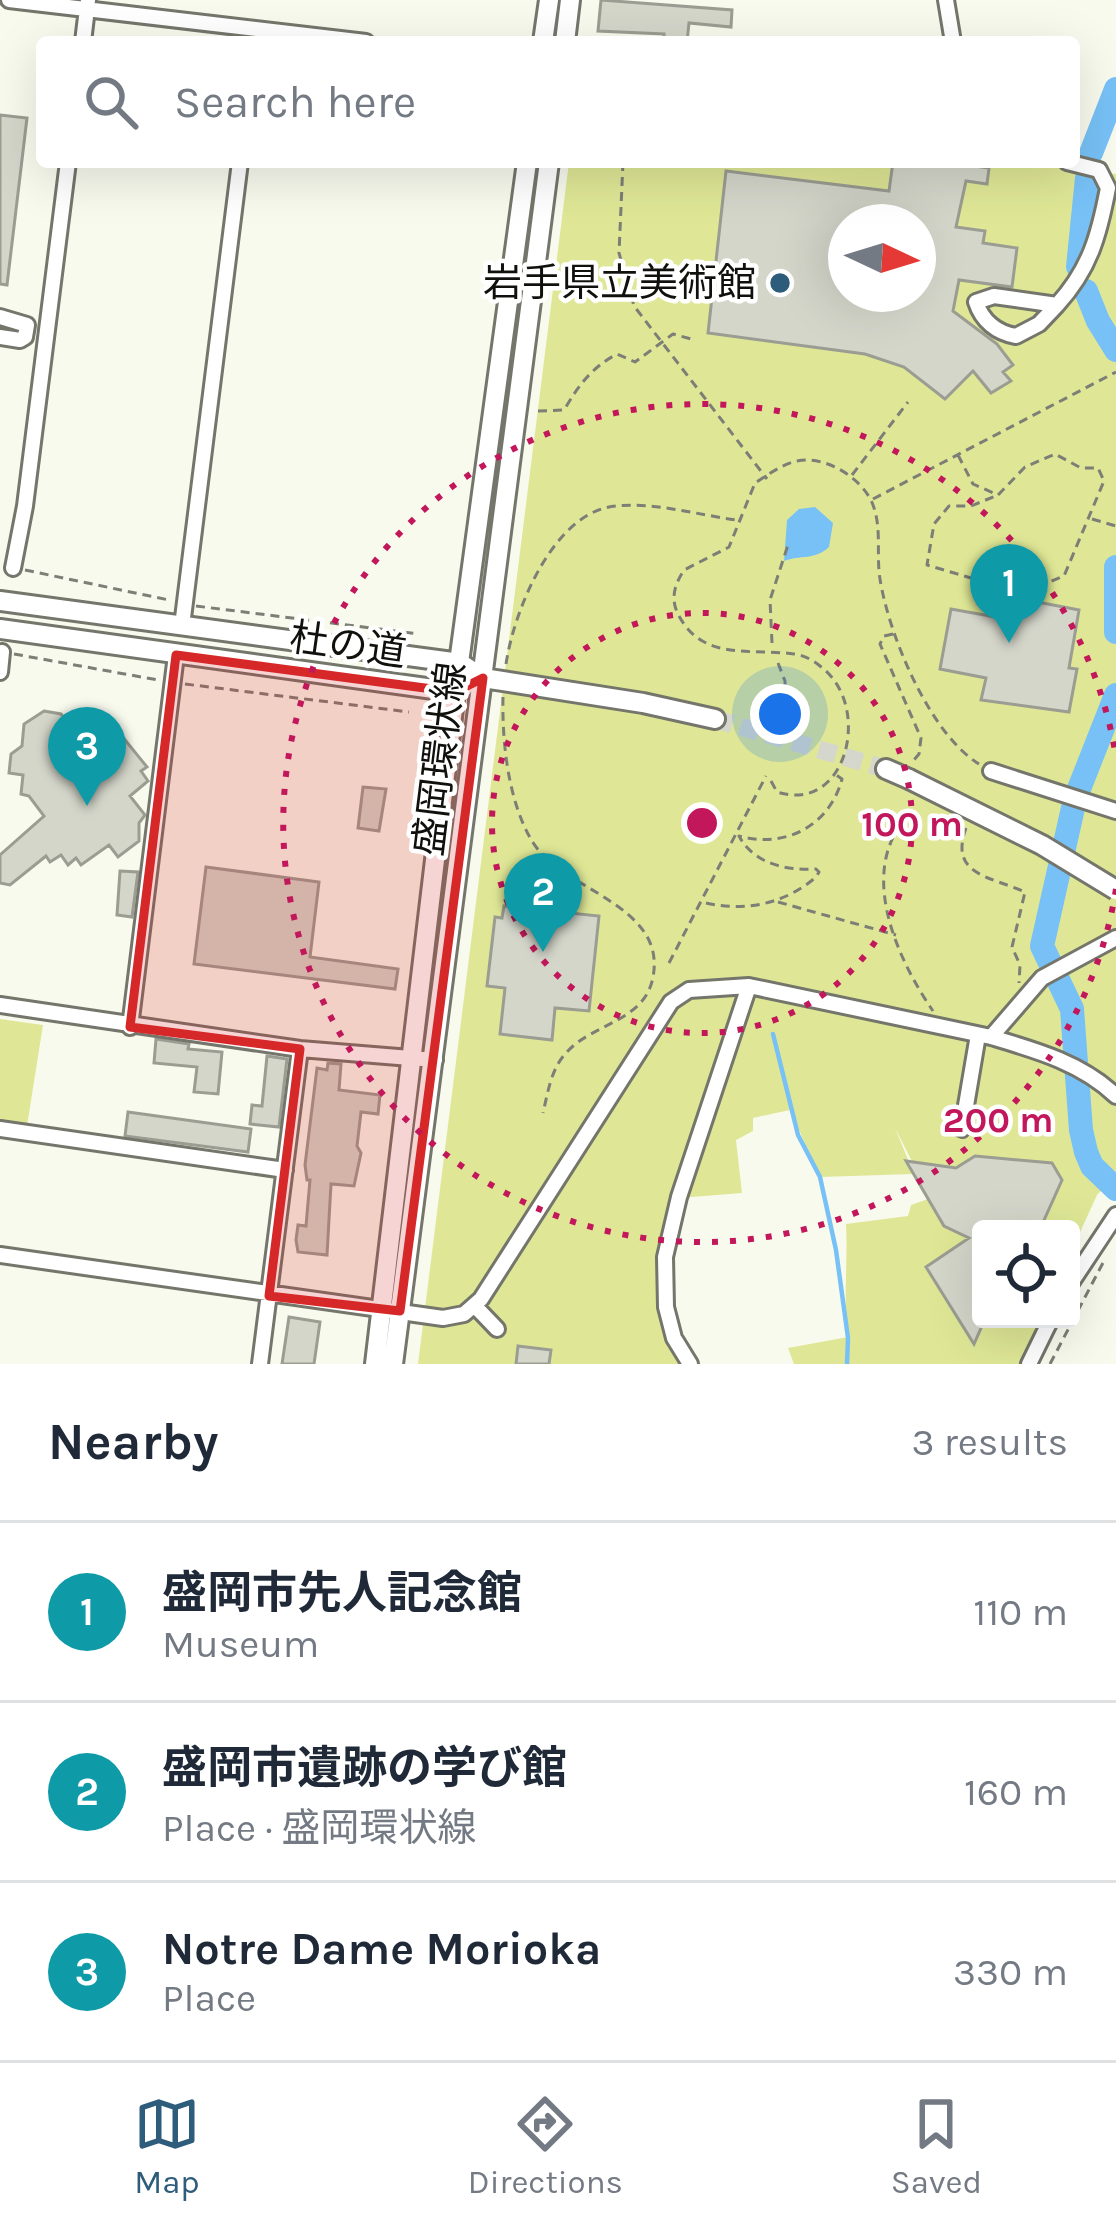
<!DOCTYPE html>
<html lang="en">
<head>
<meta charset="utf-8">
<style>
  :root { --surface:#fff; --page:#f6f6f7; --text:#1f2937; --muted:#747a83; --line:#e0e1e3; --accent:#2e5c7b }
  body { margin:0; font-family:Karla,"Noto Sans JP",sans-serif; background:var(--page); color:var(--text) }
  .controls { position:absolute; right:36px; bottom:36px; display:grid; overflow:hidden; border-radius:12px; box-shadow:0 12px 48px #0002 }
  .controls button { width:108px; height:108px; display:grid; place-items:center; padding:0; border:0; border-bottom:3px solid var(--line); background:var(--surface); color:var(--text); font:60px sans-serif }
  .compass { position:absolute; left:828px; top:204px; width:108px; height:108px; border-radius:50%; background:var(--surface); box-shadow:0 12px 48px #0002; rotate:94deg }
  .you { position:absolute; left:780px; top:714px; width:42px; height:42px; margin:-30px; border:9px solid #fff; border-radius:50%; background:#1a73e8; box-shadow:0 0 0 18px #1a73e833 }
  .badge { display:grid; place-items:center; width:78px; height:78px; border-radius:50%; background:var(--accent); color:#fff; font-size:39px; font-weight:700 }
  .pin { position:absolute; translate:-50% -99px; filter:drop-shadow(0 3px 6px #0008) }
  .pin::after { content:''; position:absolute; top:63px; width:42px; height:36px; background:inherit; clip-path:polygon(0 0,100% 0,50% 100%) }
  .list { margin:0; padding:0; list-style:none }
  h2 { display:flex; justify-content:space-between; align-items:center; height:156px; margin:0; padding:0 48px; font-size:51px }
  h2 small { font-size:39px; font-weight:400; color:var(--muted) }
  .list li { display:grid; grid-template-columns:78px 1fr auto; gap:36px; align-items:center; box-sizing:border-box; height:180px; padding:0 48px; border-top:3px solid var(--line) }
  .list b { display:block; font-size:45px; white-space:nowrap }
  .list p { margin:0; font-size:39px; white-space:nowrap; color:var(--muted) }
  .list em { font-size:39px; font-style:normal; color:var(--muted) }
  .icon { flex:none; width:66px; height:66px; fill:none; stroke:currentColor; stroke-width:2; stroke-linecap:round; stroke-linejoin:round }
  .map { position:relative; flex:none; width:1116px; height:1364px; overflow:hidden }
  .search { position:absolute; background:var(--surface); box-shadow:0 12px 48px #0002; left:36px; right:36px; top:36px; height:132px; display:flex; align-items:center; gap:30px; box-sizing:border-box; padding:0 42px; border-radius:12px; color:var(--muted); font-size:45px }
  .sheet { height:696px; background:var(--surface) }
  nav { display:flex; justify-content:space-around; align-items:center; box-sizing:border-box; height:168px; border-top:3px solid var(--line); background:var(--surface); font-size:33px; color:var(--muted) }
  nav a { display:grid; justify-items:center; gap:6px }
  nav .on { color:var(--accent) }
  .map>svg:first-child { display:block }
  .green { fill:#dfe796; fill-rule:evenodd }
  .water { fill:#77c1f6 }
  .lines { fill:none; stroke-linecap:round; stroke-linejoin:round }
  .stream { stroke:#77c1f6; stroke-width:4.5 }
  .river { stroke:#77c1f6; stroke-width:24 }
  .building { fill:#d4d6ca; stroke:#9b9d92; stroke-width:3; fill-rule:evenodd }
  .major-tunnel { stroke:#d6d7cc; stroke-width:18; stroke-dasharray:18 9; stroke-linecap:butt }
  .minor-casing { stroke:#74756b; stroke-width:20 }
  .major-casing { stroke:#74756b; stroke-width:24 }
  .path { stroke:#7d7e76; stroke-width:3; stroke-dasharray:9 6; stroke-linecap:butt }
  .minor { stroke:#fff; stroke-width:14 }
  .major { stroke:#fff; stroke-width:18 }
  .major-bridge-casing { stroke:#74756b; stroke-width:24; stroke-linecap:butt }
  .major-bridge { stroke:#fff; stroke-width:18 }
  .marked { fill:#d62828; fill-opacity:0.2; stroke:#d62828; stroke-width:9; stroke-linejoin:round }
  .ring { fill:none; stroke:#c2185b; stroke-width:6; stroke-dasharray:6 12 }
  .poi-dot { fill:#2e5c7b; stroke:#fff; stroke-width:4.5 }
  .labels { text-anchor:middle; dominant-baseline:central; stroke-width:9; stroke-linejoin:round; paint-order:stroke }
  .poi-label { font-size:39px; fill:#10110d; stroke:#fff; text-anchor:end }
  .street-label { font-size:39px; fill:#10110d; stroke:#fff }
  .centre { fill:#c2185b; stroke:#fff; stroke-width:6 }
  .ring-label { font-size:36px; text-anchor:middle; font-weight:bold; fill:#c2185b; stroke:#fff; stroke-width:9; stroke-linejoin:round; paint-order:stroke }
</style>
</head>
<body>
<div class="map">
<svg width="1116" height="1364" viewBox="0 0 1116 1364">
  <rect width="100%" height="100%" fill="#f9faee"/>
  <path class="green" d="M569,162H1025L1116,174V1175L1097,1195L1071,1252V1229H981V1319H1040L1019,1364H794L788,1348L848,1337C843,1299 848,1262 846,1224L908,1216L911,1205L928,1199L934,1205L895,1128L914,1174L820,1177L790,1110L753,1118V1131L736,1140L742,1193L679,1198C660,1275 659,1290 690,1364H418ZM846,222H918V294H846Z
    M0,1019L43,1025L27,1126L0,1123Z"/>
  <path class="water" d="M815,507L833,523L829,547C816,560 800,555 784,561L787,520L799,509Z"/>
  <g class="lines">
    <path class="stream" d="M773,1034L798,1135L820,1177L836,1250L848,1338L847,1364"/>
    <path class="river" d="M1091,153L1116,89
      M1078,267L1087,178
      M1086,291L1098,321L1116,350
      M1116,567V632
      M1116,695L1075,799L1042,946L1072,1009L1081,1130L1086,1152L1092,1166L1116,1189"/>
  </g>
  <path class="building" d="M601,0L732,10L731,27L689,23L687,42H664V34L598,31Z
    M0,115L27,118L7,285L0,284Z
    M893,162H945L989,168L987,184L966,181L956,227L985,231L983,243L1017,248L1012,287L959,280L953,311L997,344L1013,365L1003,372L1011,381L991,393L973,371L945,399L904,367L865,354L708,333L726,171L889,191ZM846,222H918V294H846Z
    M1027,600L1079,610L1069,668L1077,669L1069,712L981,700L986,678L940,669L951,609L1001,618L1002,612L1024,616Z
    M44,711L61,714L82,741L109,720L147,767L141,771L148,781L130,796L145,815L139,823V841L118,857L109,845L81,865L76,858L68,865L61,855L50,862L46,856L10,885L0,883V855L44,816L29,796L21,794L23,775L9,773L11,754L22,746L24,724Z
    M363,787L386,789L379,831L358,828Z
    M206,867L319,882L310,957L398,969L395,989L194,964Z
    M120,871L138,872L132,917L117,915Z
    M504,906L599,916L589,1011L555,1008L552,1040L500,1034L505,988L487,986L495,917L502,918Z
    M156,1039L189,1044L188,1049L222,1052L218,1094L194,1092L197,1067L154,1063Z
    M267,1056L287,1059L279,1127L250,1124L252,1105L262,1106Z
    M328,1063L341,1064L339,1090L380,1095L378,1114L361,1112L357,1146L361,1153L354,1186L331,1184L327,1255L298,1252L296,1240L298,1225L306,1226L310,1180H307L305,1165L317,1068L327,1070Z
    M128,1112L251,1129L248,1152L125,1136Z
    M975,1156L1052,1163L1062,1180L1040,1229H981V1319H985L974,1344L926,1267L969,1238L944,1226L906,1161L956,1168Z
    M289,1317L320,1322L314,1364H282Z
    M518,1346L551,1350L549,1364H516Z"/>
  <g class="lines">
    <path class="major-tunnel" d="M715,719L886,769"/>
    <defs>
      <path id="minor" d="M9,0L366,42
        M946,0L953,42
        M83,42L88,0
        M994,296L1057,305L1039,324L1016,336C997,333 982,321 976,302Z
        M1057,305C1090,269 1099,235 1108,188L1099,170L1067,162
        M0,317L27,325L25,337L20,340L0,337
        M13,568L25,506L68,162
        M182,626L240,162
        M0,672L2,652
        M991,771L1116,811
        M0,1005L300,1049L435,1060
        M130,1027L176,655
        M991,1037C1035,1050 1082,1063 1116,1096
        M0,1129L285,1170
        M962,1129L978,1035
        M0,1255L443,1318L464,1314L481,1299L671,1002L689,990L749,986L991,1037L1042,978L1116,938
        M1071,1283L1116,1215
        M474,1305L497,1329
        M260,1364L300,1049
        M690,1364L674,1338L666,1307L665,1257L679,1197L749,986
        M1029,1364L1051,1319"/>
      <path id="major" d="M543,42L549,0
        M565,42L570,0
        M0,601L460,663L483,678L643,703L715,719
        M0,629L455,692L463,688
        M886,769L909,779
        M375,1364L455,692L527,162
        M393,1364L549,162"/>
    </defs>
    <use href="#minor" class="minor-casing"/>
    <use href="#major" class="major-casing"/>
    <path class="path" d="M623,162L619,253L634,306L767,479
      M538,411L564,410C579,385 591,368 617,354L635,362L673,334L695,340
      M958,455L973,484L998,495L1025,467L1055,454L1081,468H1098L1104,481L1064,576L1035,588L988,583L927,565L934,524L949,506H971L998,495
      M852,475L908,402
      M873,499L1116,372
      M1092,519L1116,526
      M25,570L169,600
      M196,606L419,634
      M893,634L884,636L880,644L921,738L919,754L913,761
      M772,643L770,600L788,545
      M14,654L158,680
      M778,663L785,681L786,713
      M506,664C514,610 554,511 616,506C655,502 698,515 737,520
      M185,684L409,712
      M503,697C502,742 508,801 532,841C562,891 667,904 653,977C645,1022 592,1023 566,1053C551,1069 548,1092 543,1113
      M771,781L777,792C845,814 871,713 826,671C817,663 806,655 794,654C751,648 702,662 678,614C670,598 675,584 684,570L729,547L755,483C768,475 782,464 797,461C825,455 863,478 873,505C882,529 876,553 880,579C889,636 930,734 979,764
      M901,824C861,879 898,960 933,1011
      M966,828C949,875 989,876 1025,892L1012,947L1020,965L1019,983
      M778,902L896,935
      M706,903C745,912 785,904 816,877L819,872L816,869C787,871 754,864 739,836C786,849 830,825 842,779L833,773
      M669,963L766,776
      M1050,1364L1105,1259"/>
    <use href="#minor" class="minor"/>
    <use href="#major" class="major"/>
    <defs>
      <path id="major-bridge" d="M909,779L1042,845L1116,890"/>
    </defs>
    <use href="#major-bridge" class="major-bridge-casing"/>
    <use href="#major-bridge" class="major-bridge"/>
  </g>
  <path class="marked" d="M176,655L455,692L483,678L400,1311L269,1296L300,1049L130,1027Z"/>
  <g class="ring">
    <circle cx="702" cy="823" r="210"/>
    <path d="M1116 889A419 419 0 1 1 1116 757"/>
  </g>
  <circle class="poi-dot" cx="780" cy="283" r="12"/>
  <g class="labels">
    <g class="poi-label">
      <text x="756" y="283">岩手県立美術館</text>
    </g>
    <g class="street-label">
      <text transform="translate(348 645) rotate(8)">杜の道</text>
      <text transform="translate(440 759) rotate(-83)">盛岡環状線</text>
    </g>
  </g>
  <circle cx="702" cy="823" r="18" class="centre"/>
  <g class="ring-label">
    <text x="912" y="836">100 m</text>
    <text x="998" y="1132">200 m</text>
  </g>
</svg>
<div class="controls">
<button><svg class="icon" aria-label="locate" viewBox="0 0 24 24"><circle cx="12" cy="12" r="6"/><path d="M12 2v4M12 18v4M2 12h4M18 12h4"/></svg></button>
</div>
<svg class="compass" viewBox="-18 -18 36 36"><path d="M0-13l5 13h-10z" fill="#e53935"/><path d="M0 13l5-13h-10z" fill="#747a83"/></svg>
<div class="you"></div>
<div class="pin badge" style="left:1009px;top:643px;background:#0f9aa8">1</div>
<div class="pin badge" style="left:543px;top:952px;background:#0f9aa8">2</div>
<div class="pin badge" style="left:87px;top:806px;background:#0f9aa8">3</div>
<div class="search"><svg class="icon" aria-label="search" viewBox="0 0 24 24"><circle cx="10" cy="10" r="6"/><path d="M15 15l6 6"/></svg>Search here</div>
</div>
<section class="sheet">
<h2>Nearby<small>3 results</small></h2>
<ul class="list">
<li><span class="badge" style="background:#0f9aa8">1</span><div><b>盛岡市先人記念館</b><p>Museum</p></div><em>110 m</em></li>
<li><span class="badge" style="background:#0f9aa8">2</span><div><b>盛岡市遺跡の学び館</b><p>Place · 盛岡環状線</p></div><em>160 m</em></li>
<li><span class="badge" style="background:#0f9aa8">3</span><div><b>Notre Dame Morioka</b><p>Place</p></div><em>330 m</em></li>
</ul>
</section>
<nav>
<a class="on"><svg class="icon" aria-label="map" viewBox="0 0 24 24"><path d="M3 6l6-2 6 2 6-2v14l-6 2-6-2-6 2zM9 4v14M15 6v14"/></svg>Map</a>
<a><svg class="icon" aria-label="directions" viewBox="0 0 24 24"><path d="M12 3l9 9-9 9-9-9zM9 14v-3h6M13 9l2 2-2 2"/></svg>Directions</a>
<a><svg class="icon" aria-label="saved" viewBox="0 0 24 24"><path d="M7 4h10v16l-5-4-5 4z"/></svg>Saved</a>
</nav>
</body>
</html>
